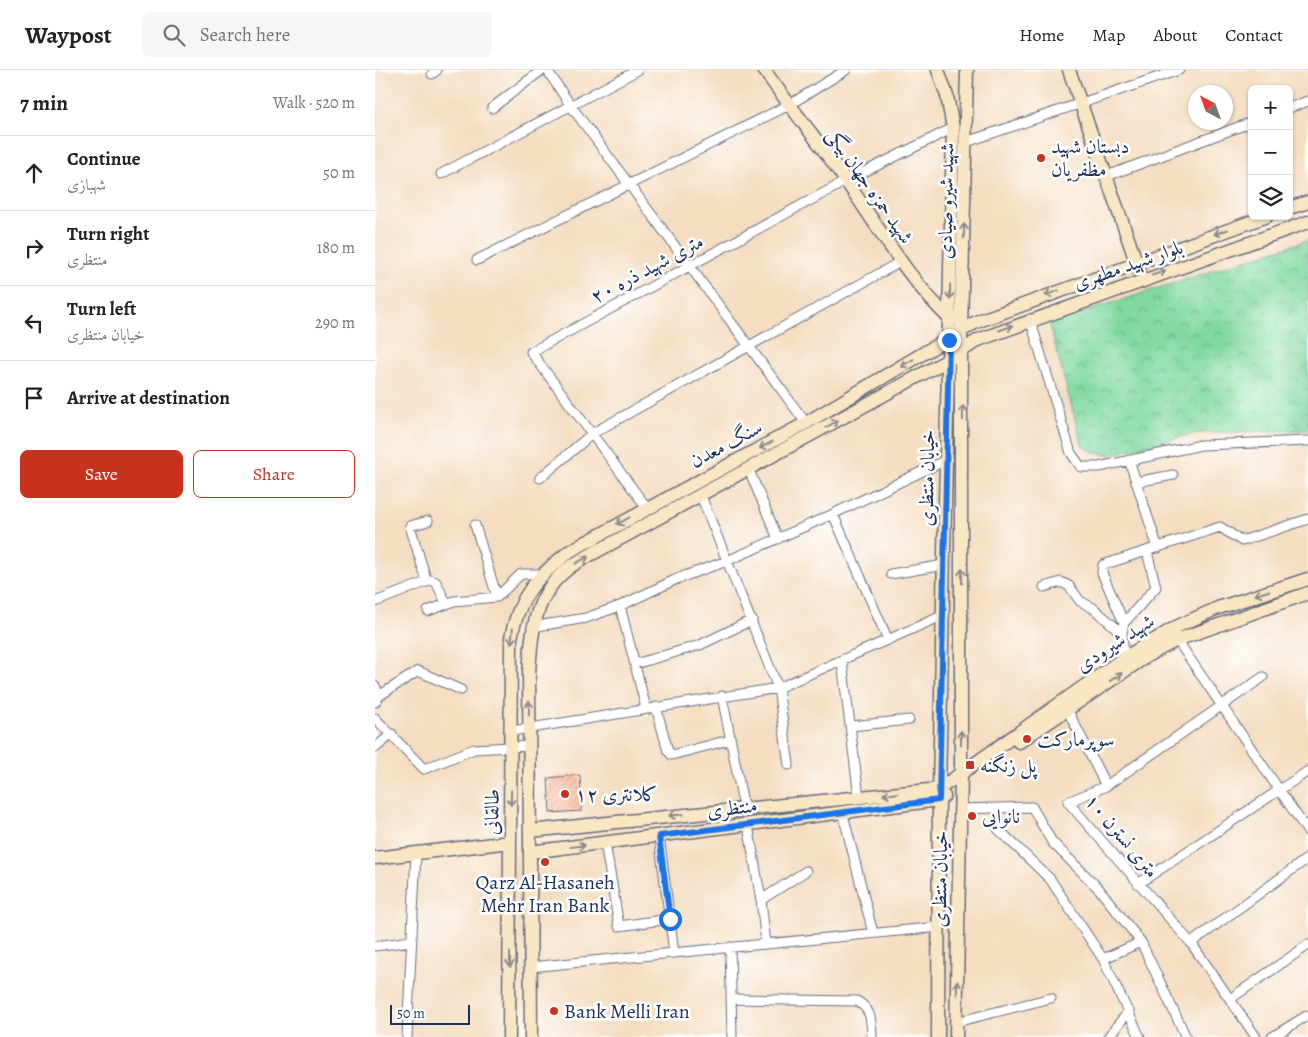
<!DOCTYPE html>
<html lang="en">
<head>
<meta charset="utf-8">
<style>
  :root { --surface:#fff; --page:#f6f6f6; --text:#202124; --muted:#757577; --line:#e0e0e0; --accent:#c8321e }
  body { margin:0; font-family:Alegreya,Amiri,serif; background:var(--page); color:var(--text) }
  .controls { position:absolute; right:15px; top:15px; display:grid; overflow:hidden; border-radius:8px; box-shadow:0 1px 4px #0004 }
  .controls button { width:45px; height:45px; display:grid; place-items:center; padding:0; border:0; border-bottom:1px solid var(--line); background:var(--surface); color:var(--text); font:25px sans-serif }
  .compass { position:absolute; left:813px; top:15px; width:45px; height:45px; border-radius:50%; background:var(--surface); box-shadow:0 1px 4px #0004; rotate:319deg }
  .scale { position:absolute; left:15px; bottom:12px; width:80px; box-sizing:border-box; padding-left:5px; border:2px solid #1b2f5e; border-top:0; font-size:14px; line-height:18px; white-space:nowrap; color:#1b2f5e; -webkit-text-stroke:4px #fff; paint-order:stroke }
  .stop { position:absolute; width:15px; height:15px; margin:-11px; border:4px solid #1a73e8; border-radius:50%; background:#fff }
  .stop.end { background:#1a73e8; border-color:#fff; box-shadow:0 1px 5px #0008 }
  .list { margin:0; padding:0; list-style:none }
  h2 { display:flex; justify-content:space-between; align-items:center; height:65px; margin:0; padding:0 20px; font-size:21px }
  h2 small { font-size:16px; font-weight:400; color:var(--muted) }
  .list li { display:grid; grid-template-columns:32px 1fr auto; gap:15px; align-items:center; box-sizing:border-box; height:75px; padding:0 20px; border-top:1px solid var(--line) }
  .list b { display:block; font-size:19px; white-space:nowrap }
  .list p { margin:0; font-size:16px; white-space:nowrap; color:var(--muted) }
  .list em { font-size:16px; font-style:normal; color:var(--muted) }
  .actions { display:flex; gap:10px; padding:15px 20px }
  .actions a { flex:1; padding:11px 0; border:1px solid var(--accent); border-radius:8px; text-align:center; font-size:18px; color:var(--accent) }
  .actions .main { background:var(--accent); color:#fff }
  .icon { flex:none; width:28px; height:28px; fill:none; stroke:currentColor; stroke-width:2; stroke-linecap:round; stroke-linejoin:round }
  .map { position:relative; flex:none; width:933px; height:967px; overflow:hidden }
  header { display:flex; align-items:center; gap:30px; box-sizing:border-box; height:70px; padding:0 25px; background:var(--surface); border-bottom:1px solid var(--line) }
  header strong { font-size:24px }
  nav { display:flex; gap:28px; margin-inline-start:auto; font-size:18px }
  .search { width:350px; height:45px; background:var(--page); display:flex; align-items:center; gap:12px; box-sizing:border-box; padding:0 18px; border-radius:8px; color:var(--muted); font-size:19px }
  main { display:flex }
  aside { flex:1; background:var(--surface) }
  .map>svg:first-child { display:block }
  .park { fill:url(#park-crowns); stroke:#4e847e }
  .building { fill:url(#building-hatch) }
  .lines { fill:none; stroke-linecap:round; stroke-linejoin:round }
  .street-casing { stroke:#676c80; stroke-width:11 }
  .secondary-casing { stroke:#676c80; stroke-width:15 }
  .street { stroke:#fff; stroke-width:9 }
  .secondary { stroke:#f9e7c3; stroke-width:12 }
  .oneway { stroke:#8a8b90 }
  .route { stroke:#1a73e8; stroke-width:6 }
  .poi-dot { fill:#c8321e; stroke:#fff; stroke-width:2 }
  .labels { text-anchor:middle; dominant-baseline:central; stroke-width:5; stroke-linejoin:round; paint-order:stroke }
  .poi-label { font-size:20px; fill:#1b2f5e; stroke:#fff; text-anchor:start }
  .street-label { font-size:20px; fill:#1b2f5e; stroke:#fff }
</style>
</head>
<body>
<header>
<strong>Waypost</strong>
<div class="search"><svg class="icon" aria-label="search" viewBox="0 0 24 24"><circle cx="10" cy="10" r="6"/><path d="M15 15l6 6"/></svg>Search here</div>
<nav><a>Home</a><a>Map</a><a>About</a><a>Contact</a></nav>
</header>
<main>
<aside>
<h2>7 min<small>Walk · 520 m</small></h2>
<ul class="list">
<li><svg class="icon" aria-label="ahead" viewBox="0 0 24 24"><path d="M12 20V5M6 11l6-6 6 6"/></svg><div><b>Continue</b><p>شهبازی</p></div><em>50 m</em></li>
<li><svg class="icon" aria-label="right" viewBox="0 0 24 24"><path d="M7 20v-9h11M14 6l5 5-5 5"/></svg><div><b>Turn right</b><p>منتظری</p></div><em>180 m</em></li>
<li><svg class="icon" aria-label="left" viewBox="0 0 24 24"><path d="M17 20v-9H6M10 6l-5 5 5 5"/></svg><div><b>Turn left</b><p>خیابان منتظری</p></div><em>290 m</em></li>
<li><svg class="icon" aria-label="arrive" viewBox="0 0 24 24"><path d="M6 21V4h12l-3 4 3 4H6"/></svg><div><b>Arrive at destination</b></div></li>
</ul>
<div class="actions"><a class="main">Save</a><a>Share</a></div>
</aside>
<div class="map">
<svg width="933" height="967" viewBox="0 0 933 967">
  <defs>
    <pattern id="park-crowns" width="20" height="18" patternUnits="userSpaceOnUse" patternTransform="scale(1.25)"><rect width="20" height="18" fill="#80d99f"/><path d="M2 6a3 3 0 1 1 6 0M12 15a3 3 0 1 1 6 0" fill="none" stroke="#68b085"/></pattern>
    <pattern id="building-hatch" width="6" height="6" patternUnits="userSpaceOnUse" patternTransform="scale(1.25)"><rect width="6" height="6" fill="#fcaa87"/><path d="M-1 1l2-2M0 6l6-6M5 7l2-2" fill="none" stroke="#cb8b72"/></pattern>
  </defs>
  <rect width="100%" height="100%" fill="#fff"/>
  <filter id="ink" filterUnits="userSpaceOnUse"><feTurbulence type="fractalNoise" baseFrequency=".02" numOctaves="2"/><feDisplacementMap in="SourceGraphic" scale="10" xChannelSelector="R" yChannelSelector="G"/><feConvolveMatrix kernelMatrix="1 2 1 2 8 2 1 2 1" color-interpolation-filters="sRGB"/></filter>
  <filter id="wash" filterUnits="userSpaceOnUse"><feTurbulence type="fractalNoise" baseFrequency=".0096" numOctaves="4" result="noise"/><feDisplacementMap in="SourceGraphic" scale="20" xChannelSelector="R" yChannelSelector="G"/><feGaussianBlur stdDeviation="1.12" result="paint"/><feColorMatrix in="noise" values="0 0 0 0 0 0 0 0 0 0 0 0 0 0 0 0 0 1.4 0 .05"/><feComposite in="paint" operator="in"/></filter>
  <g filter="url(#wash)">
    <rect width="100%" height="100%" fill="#f4ddc0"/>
    <path class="park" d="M933,170V360L823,363L734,385L718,382L707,375L674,253Z"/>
    <g id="blocks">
      <path class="building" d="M205,705L207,741L175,743L173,708Z"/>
    </g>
  </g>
  <g filter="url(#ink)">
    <use href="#blocks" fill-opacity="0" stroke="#676c80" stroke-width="1"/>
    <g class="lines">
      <defs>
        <path id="street" d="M172,0L196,36L431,353
          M57,4L62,0
          M117,38L167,0
          M914,38L933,31
          M591,72L804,0
          M66,104L263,0
          M732,106L877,52
          M102,190L414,35L471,0
          M655,249L696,383L706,397H724L826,375L933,371
          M754,390L783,478
          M374,400L403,469
          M165,408L218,363L525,192
          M761,412L798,405
          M326,426L403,618L414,695
          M272,438L156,282L471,111L578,58
          M458,444L513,570
          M100,455L122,527
          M516,504L569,495
          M52,512L35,456L53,451
          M669,517L686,512L694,516L705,531L718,538L747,563
          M0,532L56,510L61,512L71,533
          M245,536L271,638
          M53,541L79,531L122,527L146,504H166
          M749,553L727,503L728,495L845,457L867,471L933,449
          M157,557L211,548L245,536L304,508L352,491L458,444L571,390
          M802,570L933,762
          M749,588L747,563L749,553L781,517L772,482
          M467,591L484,727
          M260,594L325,575L377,550
          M0,616L4,626
          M347,626L369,738
          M0,632L4,626L43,601L86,620
          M281,637L293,681L297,685L354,670
          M692,639L731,716
          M0,648L49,699L99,679L154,676
          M476,656L534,650
          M137,661L403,618L569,545
          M0,678L17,664
          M585,739L657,737L677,772L724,819L766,872L811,967
          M468,744L498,863
          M373,755L386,830L391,874
          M623,759L675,809L728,889L765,967
          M284,766L299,883
          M230,773L244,856L295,849
          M763,814L933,701
          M386,830L431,801
          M816,873L933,788
          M0,876L36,871
          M355,877L357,967
          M728,889L766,872
          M155,897L564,857
          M356,929L482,931C497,940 496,950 497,967
          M855,929L933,875
          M581,952L676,928
          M32,967L41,783
          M733,967L754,941
          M881,967L816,873L693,732L731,716L888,607
          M897,967L933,945"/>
        <path id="secondary" d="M389,0C416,38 445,73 471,111C505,159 532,208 575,249L579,248
          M694,0L764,200
          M914,138L933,132
          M644,672L772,586L802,570L933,523
          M155,761L564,719L749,588L803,556L843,538L933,509
          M155,782L564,730L569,726
          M0,788L135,772
          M134,967L136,568C144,525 162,507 195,481L431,353L601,252L892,146
          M156,967L154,603C157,556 160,516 206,490L573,290L603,270L933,152
          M563,967L564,719L578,58L572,26L563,0
          M581,967L586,704V262L592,0"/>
      </defs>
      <use href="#street" class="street-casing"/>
      <use href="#secondary" class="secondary-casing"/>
      <use href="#street" class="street"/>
      <use href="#secondary" class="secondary"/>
    </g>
    <defs><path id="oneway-shaft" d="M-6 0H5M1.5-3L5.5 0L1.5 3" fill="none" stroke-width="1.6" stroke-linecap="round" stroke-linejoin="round" transform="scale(1.25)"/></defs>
    <g class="oneway">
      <use href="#oneway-shaft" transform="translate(589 161) rotate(-89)"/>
      <use href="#oneway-shaft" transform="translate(846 162) rotate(161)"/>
      <use href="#oneway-shaft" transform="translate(784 203) rotate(-19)"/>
      <use href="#oneway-shaft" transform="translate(575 222) rotate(91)"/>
      <use href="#oneway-shaft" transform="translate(677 223) rotate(160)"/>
      <use href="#oneway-shaft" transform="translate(631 258) rotate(-19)"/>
      <use href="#oneway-shaft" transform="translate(532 293) rotate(149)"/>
      <use href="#oneway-shaft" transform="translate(588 343) rotate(-90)"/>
      <use href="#oneway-shaft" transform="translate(457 354) rotate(-29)"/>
      <use href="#oneway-shaft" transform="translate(391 375) rotate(152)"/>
      <use href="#oneway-shaft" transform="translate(248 451) rotate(151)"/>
      <use href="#oneway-shaft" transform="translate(207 490) rotate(-29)"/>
      <use href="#oneway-shaft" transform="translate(587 506) rotate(-90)"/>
      <use href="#oneway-shaft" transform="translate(887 523) rotate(162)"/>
      <use href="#oneway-shaft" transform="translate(137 566) rotate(96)"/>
      <use href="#oneway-shaft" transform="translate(741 607) rotate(-33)"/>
      <use href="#oneway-shaft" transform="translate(154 638) rotate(-90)"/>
      <use href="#oneway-shaft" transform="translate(586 668) rotate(-90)"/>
      <use href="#oneway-shaft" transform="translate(515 724) rotate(174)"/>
      <use href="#oneway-shaft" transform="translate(136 728) rotate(91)"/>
      <use href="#oneway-shaft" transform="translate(301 745) rotate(174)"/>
      <use href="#oneway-shaft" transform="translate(203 776) rotate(-7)"/>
      <use href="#oneway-shaft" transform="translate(135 890) rotate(90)"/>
      <use href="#oneway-shaft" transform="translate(582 918) rotate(-89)"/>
    </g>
  </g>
  <g class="lines" filter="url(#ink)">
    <path class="route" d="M295,849L284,766L564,730L574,270"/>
  </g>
  <g class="poi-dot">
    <circle cx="666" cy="88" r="5"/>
    <circle cx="652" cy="669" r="5"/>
    <rect x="590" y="690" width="10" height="10" rx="2.5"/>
    <circle cx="190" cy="724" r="5"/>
    <circle cx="597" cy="746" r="5"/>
    <circle cx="170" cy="792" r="5"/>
    <circle cx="179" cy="941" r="5"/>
  </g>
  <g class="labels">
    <g class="poi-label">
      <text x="676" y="76">دبستان شهید<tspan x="676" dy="23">مظفریان</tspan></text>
      <text x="662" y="669">سوپرمارکت</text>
      <text x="605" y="695">پل زنگنه</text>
      <text x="200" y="724">کلانتری ۱۲</text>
      <text x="607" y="746">نانوایی</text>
      <text x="170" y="812" text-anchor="middle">Qarz Al-Hasaneh<tspan x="170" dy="23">Mehr Iran Bank</tspan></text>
      <text x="189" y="941">Bank Melli Iran</text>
    </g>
    <g class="street-label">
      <text transform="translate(495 116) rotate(55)">شهید حمزه جهان بیگی</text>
      <text transform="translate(571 131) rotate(-89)">شهید شیرو صیادی</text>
      <text transform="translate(753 195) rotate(-19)">بلوار شهید مطهری</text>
      <text transform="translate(272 199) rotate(-28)">۲۰ متری شهید ذره</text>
      <text transform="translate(351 374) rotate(-28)">سنگ معدن</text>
      <text transform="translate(552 408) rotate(-89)">خیابان منتظری</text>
      <text transform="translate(740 573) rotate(-33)">شهید شیرودی</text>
      <text transform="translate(357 738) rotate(-7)">منتظری</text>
      <text transform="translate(117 742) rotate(-89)">طالقانی</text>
      <text transform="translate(747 766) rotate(50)">۱۰ متری نسترن</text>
      <text transform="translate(565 809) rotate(-89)">خیابان منتظری</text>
    </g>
  </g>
</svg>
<div class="controls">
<button>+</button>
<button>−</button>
<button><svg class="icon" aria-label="layers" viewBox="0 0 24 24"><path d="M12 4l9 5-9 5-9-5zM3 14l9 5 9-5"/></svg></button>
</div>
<svg class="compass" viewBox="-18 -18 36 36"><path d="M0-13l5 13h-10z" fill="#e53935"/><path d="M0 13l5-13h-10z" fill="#757577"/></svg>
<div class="scale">50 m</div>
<div class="stop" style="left:295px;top:849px"></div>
<div class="stop end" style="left:574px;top:270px"></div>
</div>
</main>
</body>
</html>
